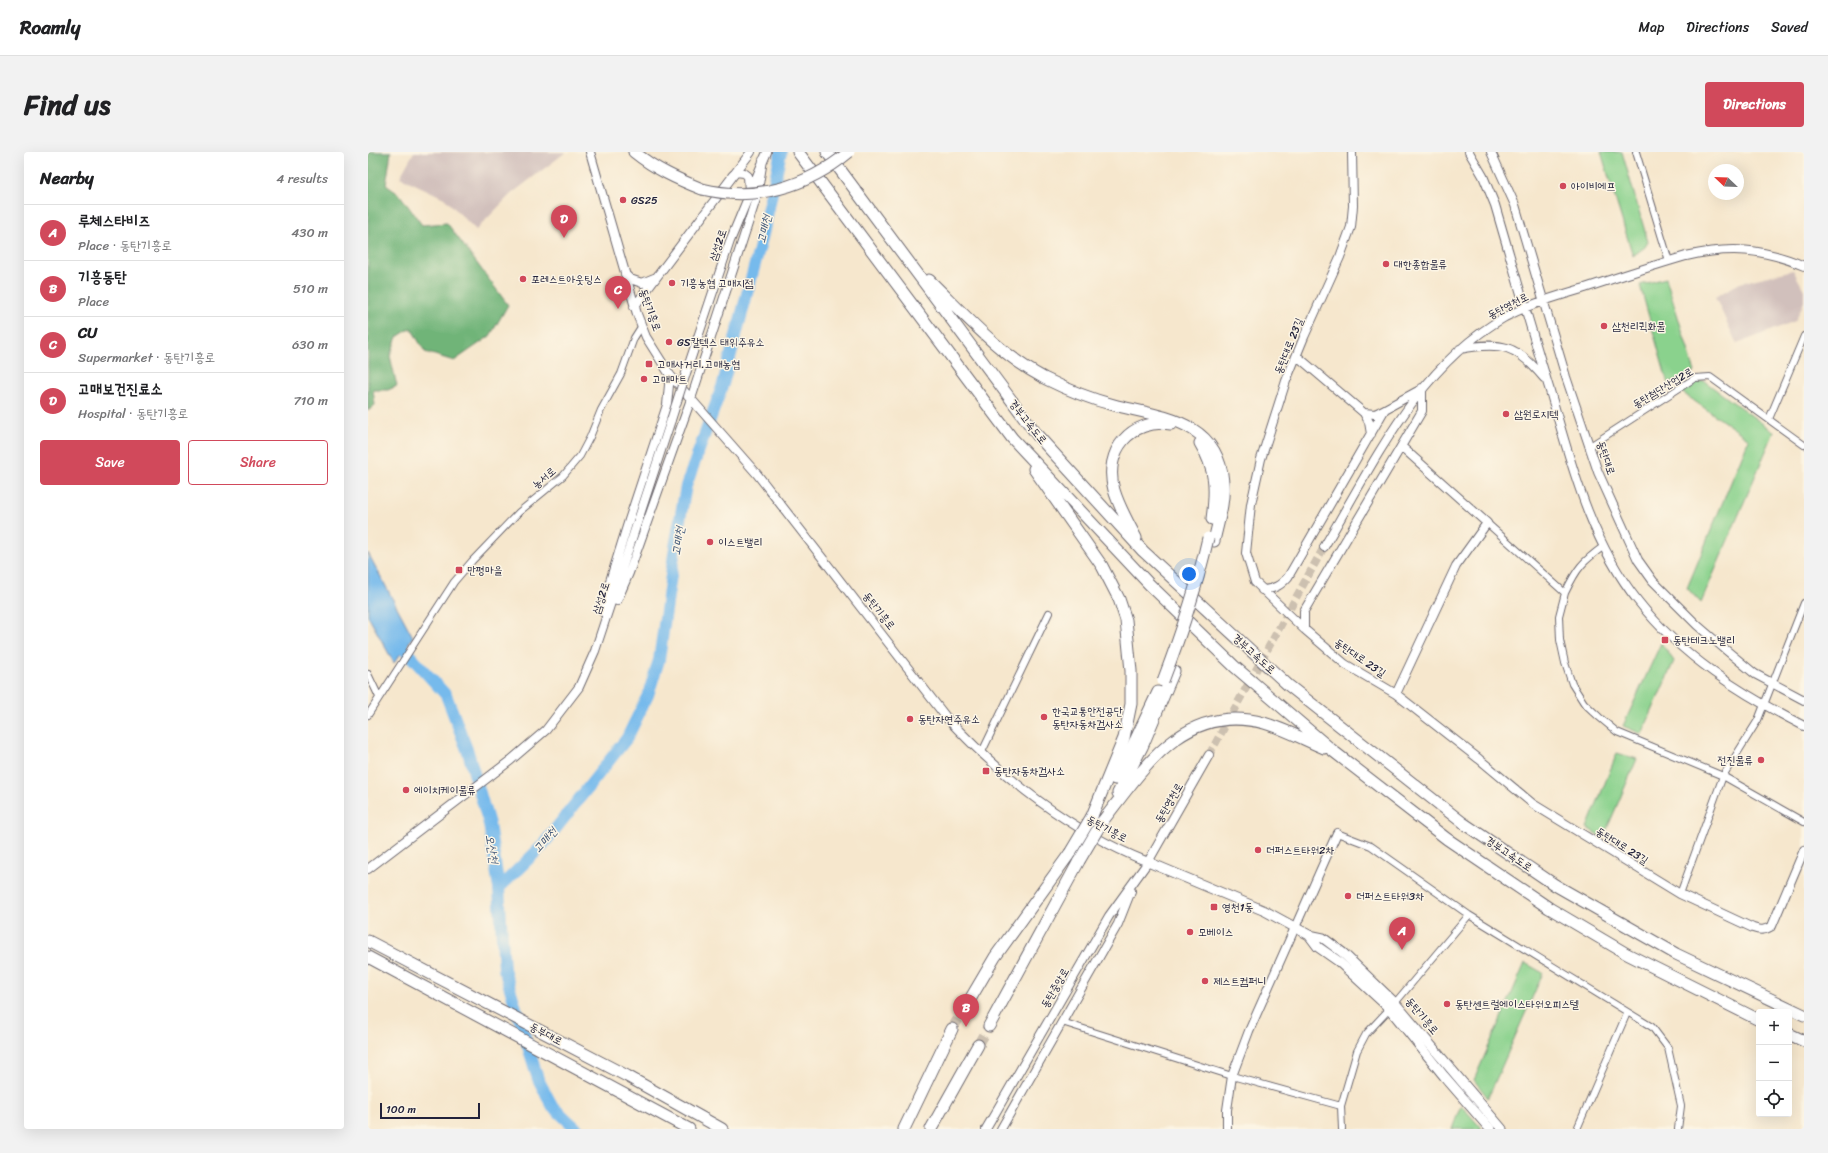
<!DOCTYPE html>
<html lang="en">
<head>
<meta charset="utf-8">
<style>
  :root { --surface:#fff; --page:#f2f2f2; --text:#202124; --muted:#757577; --line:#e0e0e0; --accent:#d1495b }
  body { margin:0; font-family:Sriracha,"Poor Story",sans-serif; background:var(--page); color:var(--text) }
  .controls { position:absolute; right:12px; bottom:12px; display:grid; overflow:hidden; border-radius:4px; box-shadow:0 4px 16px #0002 }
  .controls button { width:36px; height:36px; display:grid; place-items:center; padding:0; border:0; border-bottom:1px solid var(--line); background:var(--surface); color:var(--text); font:20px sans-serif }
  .compass { position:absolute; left:1340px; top:12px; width:36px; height:36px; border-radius:50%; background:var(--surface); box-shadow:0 4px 16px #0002; rotate:293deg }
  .scale { position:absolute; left:12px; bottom:10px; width:100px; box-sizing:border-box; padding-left:4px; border:2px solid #22223b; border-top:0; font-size:11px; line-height:14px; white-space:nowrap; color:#22223b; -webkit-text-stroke:3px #fcf5e5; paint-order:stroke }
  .you { position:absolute; left:821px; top:422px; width:14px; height:14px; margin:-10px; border:3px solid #fff; border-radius:50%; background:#1a73e8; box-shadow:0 0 0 6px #1a73e833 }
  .badge { display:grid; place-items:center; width:26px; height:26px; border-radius:50%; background:var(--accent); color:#fff; font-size:13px; font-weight:700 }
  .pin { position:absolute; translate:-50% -33px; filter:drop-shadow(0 1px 2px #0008) }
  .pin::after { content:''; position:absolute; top:21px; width:14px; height:12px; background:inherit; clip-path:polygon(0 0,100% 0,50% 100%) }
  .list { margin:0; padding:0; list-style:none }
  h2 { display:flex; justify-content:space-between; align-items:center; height:52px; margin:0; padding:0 16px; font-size:17px }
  h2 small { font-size:13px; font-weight:400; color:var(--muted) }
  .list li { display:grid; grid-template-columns:26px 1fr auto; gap:12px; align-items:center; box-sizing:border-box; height:56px; padding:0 16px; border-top:1px solid var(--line) }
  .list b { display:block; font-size:15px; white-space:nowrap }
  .list p { margin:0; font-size:13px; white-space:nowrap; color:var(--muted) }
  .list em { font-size:13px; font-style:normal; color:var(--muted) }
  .actions { display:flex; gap:8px; padding:12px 16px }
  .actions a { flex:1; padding:9px 0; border:1px solid var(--accent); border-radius:4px; text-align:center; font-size:14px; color:var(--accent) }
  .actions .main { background:var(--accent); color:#fff }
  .icon { flex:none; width:22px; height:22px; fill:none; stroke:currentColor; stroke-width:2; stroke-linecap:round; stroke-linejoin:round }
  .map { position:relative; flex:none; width:1436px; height:977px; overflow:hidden; border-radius:4px }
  header { display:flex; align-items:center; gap:24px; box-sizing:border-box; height:56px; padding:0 20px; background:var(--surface); border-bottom:1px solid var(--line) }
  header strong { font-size:19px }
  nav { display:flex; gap:22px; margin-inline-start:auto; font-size:14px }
  .intro { display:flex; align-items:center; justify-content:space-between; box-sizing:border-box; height:96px; padding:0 24px }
  h1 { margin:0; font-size:28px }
  .button { padding:10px 18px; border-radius:4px; background:var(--accent); color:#fff; font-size:14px; font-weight:700 }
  main { display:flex; gap:24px; padding:0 24px }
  aside { flex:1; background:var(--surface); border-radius:4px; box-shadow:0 4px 16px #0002 }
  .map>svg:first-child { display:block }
  .industrial { fill:#d1c0bc }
  .green { fill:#8ad28d; stroke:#567a64 }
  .forest { fill:#6fb478; stroke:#486b5a }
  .water { fill:#76baec; stroke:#4c6e94 }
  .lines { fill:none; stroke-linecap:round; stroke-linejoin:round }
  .river { stroke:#76baec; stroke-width:12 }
  .secondary-tunnel { stroke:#ccc0b0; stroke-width:8; stroke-dasharray:8 4; stroke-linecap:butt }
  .highway-tunnel { stroke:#ccc0b0; stroke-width:11; stroke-dasharray:11 5.5; stroke-linecap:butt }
  .street-casing { stroke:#6c676e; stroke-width:8 }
  .secondary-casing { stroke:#6c676e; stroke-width:10 }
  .primary-casing { stroke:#6c676e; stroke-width:11 }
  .highway-casing { stroke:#6c676e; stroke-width:13 }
  .street { stroke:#fff; stroke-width:6 }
  .secondary { stroke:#fff; stroke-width:8 }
  .primary { stroke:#fff; stroke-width:9 }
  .highway { stroke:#fff; stroke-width:11 }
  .secondary-bridge-casing { stroke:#6c676e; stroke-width:10; stroke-linecap:butt }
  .highway-bridge-casing { stroke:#6c676e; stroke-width:13; stroke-linecap:butt }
  .secondary-bridge { stroke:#fff; stroke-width:8 }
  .highway-bridge { stroke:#fff; stroke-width:11 }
  .poi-dot { fill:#d1495b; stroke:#fcf5e5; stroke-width:1.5 }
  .labels { text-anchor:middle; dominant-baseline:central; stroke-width:3; stroke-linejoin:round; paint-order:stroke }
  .poi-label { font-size:11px; fill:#22223b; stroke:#fcf5e5; text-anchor:start }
  .street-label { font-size:11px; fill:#22223b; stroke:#fcf5e5 }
  .water-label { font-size:12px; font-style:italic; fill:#3f5779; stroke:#fcf5e5 }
</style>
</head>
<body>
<header>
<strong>Roamly</strong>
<nav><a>Map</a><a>Directions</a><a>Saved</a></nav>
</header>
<div class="intro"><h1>Find us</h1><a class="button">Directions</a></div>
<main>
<aside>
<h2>Nearby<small>4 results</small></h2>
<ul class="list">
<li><span class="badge">A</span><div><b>루체스타비즈</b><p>Place · 동탄기흥로</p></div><em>430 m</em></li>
<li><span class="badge">B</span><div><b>기흥동탄</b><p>Place</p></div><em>510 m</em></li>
<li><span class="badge">C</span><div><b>CU</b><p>Supermarket · 동탄기흥로</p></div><em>630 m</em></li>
<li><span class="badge">D</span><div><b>고매보건진료소</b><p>Hospital · 동탄기흥로</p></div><em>710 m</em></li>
</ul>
<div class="actions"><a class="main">Save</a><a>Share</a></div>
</aside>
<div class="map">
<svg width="1436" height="977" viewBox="0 0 1436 977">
  <rect width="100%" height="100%" fill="#fcf5e5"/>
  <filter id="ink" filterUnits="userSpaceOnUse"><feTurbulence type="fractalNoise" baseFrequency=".025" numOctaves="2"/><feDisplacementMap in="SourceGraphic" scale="8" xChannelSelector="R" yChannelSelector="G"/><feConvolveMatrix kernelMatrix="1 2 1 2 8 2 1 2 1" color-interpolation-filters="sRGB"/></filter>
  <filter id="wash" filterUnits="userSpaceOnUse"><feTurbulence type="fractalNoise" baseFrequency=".012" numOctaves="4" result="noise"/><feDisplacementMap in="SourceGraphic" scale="16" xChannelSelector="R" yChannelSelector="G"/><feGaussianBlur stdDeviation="0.9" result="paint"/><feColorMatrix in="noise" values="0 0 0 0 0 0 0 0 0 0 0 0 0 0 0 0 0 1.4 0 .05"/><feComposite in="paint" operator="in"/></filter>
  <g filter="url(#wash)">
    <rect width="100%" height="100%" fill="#f6e7cd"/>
    <path class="industrial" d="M46,0H198L143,42L108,78L76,46L32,25Z
      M1425,118L1436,138V150L1427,169L1369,192L1347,145L1372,131Z"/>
    <path class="green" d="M1233,0H1254L1280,90L1277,95L1265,104Z
      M1298,126L1327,220L1300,232L1272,133Z
      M1336,229L1406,280L1333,451L1319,436L1381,287L1312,239L1321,232Z
      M1293,491L1306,509L1274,582L1255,574Z
      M1249,601L1269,607L1235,686L1219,676Z
      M1157,811L1175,821L1120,946L1106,928Z
      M1093,953L1114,977H1084Z"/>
    <path class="forest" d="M0,0H23L18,33L32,43L54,73L79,71L140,153L122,184L86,209L57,200L43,176L29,185L22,204L29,234L20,238H5L7,253L0,259Z"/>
    <path class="water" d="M0,401L45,485L26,511L0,464Z"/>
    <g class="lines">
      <path class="river" d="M29,483L36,497L78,543L100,600L121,672L131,736L136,817L170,927L185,955L209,977
        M131,736L174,694L259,586L280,543L291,508L307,395L318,334L355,232L395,82L413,0"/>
    </g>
  </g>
  <g filter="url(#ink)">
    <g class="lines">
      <path class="secondary-tunnel" d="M841,603L956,395"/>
      <path class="highway-tunnel" d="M584,877L594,861
        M610,893L621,874"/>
      <defs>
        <path id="street" d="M1268,0L1301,109
          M1401,267L1436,184
          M1222,294L1327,226L1342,225L1436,293
          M1119,371L1197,441C1209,416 1214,410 1236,394
          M1197,441L1191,464L1192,488L1197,511L1204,532L1216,551L1231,565L1249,580L1355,624L1436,670
          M0,522L11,545
          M0,563L86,430L104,409L151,360L195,324L212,304L222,285L233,258L253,222L266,186L273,175
          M613,602L681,461
          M969,681L1003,694L1101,763L1284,875L1300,896L1313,954L1310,977
          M1312,742L1355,624L1390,568L1436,451
          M694,870L864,924L973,954
          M974,977L973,954L989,899L998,882L1027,851L1101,763
          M1209,977L1259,861"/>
        <path id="secondary" d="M222,0L269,162L278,185L302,223L389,322L578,565C636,627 700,678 780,710
          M984,0L985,54L983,75L972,105L936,185L918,229L893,307L883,352L878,401L887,430L936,477L977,512L1028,542L1111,607L1165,652L1312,742L1385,776C1393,779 1397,778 1404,774L1436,698
          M1101,0L1115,24L1127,53C1145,115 1163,177 1182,239C1203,311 1222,389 1270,449C1314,505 1373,542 1436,574
          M1123,0L1147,53L1198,225L1230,320L1270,408L1285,429L1329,473L1358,498L1387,522L1436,548
          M364,24L368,20L376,21L380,24L381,40
          M257,122L262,127L274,131L286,126
          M266,155L383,0
          M1092,197C1133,189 1149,193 1176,226
          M929,204L996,261L1001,270L1003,282
          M319,218L362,89L399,0
          M996,261L1007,262L1017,257
          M956,395C1006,311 1049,215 1137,165C1162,152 1190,144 1217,136C1250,125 1284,114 1318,104C1362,94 1394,96 1436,114
          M894,438C906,437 912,434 920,425L1017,257L1050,239
          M249,449L261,421L323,247L389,44L395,8
          M235,460L242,429L261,368L299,253L302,223
          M936,477V459L1054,259V236
          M1028,542L1088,414L1119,371L1034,295
          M0,717L143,608L178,578L211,535L227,499L303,268
          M618,977L741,764L780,710L841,603
          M633,977L750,772L763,739
          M859,977V958L864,924L881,879L969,681"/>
        <path id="primary" d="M780,710L897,759L941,783L955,786L975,801L1027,851L1134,977
          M941,783L950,795L970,809L1021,856L1076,924L1122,977"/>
        <path id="highway" d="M266,0C287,17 309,27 334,37
          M430,0L644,286L781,432L867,515L965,599L1079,687L1181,756L1259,802L1391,868
          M459,0L670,284L775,399L920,533L1095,671L1187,733L1308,802L1436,863
          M561,128C597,163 631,202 676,226C698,237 722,247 746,253C793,265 850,268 855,330C857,350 850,370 846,389
          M832,291C848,317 848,337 844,367
          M666,317L734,414L751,447L758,468L763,519V552L756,586L724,664
          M768,386C760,370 751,355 746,338C735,299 763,266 803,272
          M747,627L757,610L790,540
          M750,641L774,595L806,519
          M734,670C776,616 816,550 896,571C917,577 937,588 956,596
          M0,789L259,924L354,977
          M0,805L321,977
          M594,861L627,805L702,701
          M621,874L711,709
          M1421,882L1436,889
          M536,977L584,877
          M563,977L610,893"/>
      </defs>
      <use href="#street" class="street-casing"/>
      <use href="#secondary" class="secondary-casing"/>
      <use href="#primary" class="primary-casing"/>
      <use href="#highway" class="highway-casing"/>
      <use href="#street" class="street"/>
      <use href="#secondary" class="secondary"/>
      <use href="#primary" class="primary"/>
      <use href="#highway" class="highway"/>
      <defs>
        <path id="secondary-bridge" d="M303,268L319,218"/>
        <path id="highway-bridge" d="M334,37C388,50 439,35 481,0
          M795,529C813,482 829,435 840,386
          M702,701L724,664
          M711,709L734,670"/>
      </defs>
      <use href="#secondary-bridge" class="secondary-bridge-casing"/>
      <use href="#highway-bridge" class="highway-bridge-casing"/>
      <use href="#secondary-bridge" class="secondary-bridge"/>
      <use href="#highway-bridge" class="highway-bridge"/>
    </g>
  </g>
  <g class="poi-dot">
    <circle cx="1195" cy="34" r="4"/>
    <circle cx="255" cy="48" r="4"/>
    <circle cx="1018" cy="112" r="4"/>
    <circle cx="155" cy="127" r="4"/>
    <circle cx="304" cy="131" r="4"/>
    <circle cx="1236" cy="174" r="4"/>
    <circle cx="301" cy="190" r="4"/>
    <rect x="277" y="208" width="8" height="8" rx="2"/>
    <circle cx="276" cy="227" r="4"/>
    <circle cx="1138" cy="262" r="4"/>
    <circle cx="342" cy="390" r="4"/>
    <rect x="87" y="414" width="8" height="8" rx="2"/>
    <rect x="1293" y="484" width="8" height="8" rx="2"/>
    <circle cx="676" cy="565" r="4"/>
    <circle cx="542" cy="567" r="4"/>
    <circle cx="1393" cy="608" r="4"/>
    <rect x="614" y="615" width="8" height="8" rx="2"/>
    <circle cx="38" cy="638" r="4"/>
    <circle cx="890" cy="698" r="4"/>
    <circle cx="980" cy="744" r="4"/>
    <rect x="842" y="751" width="8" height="8" rx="2"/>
    <circle cx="822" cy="780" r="4"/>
    <circle cx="837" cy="829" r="4"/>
    <circle cx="1079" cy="852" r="4"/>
  </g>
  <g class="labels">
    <g class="poi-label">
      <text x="1203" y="34">아이비에프</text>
      <text x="263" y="48">GS25</text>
      <text x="1026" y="112">대한종합물류</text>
      <text x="163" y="127">포레스트아웃팅스</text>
      <text x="312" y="131">기흥농협 고매지점</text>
      <text x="1244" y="174">삼천리퀵화물</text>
      <text x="309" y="190">GS칼텍스 태위주유소</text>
      <text x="289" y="212">고매사거리.고매농협</text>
      <text x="284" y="227">고매마트</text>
      <text x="1146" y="262">삼원로지텍</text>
      <text x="350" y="390">이스트밸리</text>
      <text x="99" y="418">만평마을</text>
      <text x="1305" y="488">동탄테크노밸리</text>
      <text x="684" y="559">한국교통안전공단<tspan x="684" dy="13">동탄자동차검사소</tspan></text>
      <text x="550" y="567">동탄자연주유소</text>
      <text x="1385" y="608" text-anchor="end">전진물류</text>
      <text x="626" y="619">동탄자동차검사소</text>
      <text x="46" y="638">에이치케이물류</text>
      <text x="898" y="698">더퍼스트타워2차</text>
      <text x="988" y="744">더퍼스트타워3차</text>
      <text x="854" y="755">영천1동</text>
      <text x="830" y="780">모베이스</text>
      <text x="845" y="829">제스트컴퍼니</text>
      <text x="1087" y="852">동탄센트럴에이스타워오피스텔</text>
    </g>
    <g class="street-label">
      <text transform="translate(350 93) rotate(-71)">삼성2로</text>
      <text transform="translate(1140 154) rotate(-27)">동탄영천로</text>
      <text transform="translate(282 158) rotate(70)">동탄기흥로</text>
      <text transform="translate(921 194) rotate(-68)">동탄대로 23길</text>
      <text transform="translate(1295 236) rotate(-31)">동탄첨단산업2로</text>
      <text transform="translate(660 270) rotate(52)">경부고속도로</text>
      <text transform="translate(1238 306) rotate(71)">동탄대로</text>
      <text transform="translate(176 326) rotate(-40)">농서로</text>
      <text transform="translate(233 446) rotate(-72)">삼성2로</text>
      <text transform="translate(511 459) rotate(52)">동탄기흥로</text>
      <text transform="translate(886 502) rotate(42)">경부고속도로</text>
      <text transform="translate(992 506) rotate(34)">동탄대로 23길</text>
      <text transform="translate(801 651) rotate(-60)">동탄영천로</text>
      <text transform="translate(739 677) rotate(28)">동탄기흥로</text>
      <text transform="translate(1254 694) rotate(32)">동탄대로 23길</text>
      <text transform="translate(1141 702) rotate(34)">경부고속도로</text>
      <text transform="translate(687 836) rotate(-60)">동탄중앙로</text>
      <text transform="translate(1054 864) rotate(50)">동탄기흥로</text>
      <text transform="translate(178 882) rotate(28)">동부대로</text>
    </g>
    <g class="water-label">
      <text transform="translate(396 77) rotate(-77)">고매천</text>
      <text transform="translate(310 389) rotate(-81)">고매천</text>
      <text transform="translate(177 688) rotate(-49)">고매천</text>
      <text transform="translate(124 697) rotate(81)">오산천</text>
    </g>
  </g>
</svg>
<div class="controls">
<button>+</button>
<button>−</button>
<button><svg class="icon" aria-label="locate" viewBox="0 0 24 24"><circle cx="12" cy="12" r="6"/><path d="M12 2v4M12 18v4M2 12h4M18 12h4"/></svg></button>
</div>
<svg class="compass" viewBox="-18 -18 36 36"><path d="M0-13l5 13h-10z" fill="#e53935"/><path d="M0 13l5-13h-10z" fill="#757577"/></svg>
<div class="scale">100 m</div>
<div class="you"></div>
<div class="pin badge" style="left:1034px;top:798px">A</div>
<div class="pin badge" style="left:598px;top:875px">B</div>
<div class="pin badge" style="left:250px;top:157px">C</div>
<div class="pin badge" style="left:196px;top:86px">D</div>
</div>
</main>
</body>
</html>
